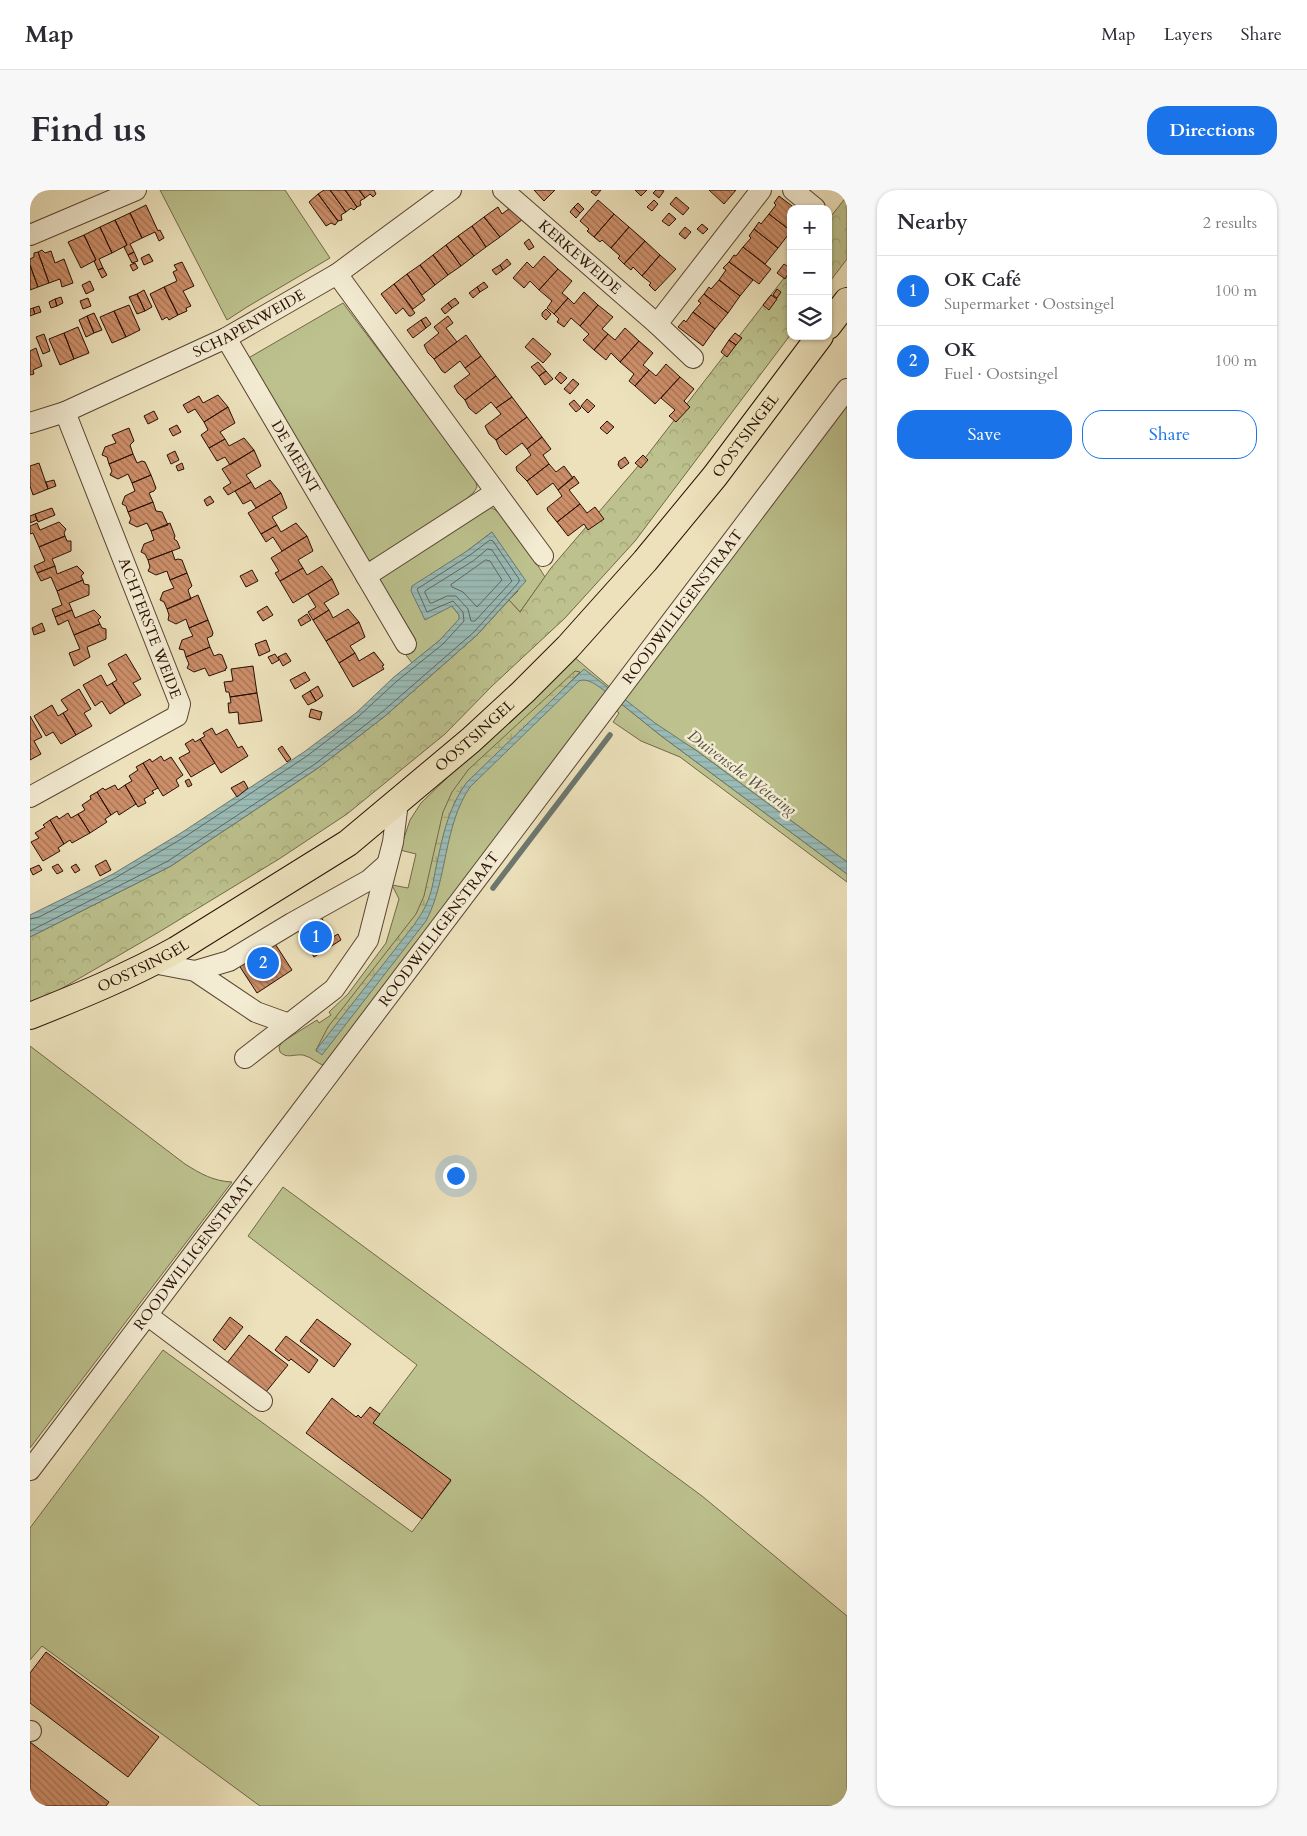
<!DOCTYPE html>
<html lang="en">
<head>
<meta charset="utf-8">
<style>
  :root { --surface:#fff; --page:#f7f7f7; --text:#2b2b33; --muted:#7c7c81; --line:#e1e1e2; --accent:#1a73e8 }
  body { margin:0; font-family:Cardo,serif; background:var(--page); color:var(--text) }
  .controls { position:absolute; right:15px; top:15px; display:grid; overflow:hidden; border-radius:10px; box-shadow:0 1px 4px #0004 }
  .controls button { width:45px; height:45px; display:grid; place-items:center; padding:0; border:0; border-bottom:1px solid var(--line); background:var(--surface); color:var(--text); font:25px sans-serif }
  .you { position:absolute; left:425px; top:985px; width:18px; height:18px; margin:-12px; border:4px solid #fff; border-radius:50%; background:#1a73e8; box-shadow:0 0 0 8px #1a73e833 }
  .badge { display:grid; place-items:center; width:32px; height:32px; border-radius:50%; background:var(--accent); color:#fff; font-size:16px; font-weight:700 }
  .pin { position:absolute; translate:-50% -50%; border:2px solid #fff; box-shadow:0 1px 5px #0006 }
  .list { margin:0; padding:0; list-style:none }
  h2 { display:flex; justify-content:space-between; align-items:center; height:65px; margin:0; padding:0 20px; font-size:21px }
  h2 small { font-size:16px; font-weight:400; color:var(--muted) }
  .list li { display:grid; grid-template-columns:32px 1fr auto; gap:15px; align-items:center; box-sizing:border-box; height:70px; padding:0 20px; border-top:1px solid var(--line) }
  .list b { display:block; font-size:19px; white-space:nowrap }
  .list p { margin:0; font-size:16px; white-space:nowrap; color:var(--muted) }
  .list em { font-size:16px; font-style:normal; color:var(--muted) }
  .actions { display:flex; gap:10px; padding:15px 20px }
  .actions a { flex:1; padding:11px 0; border:1px solid var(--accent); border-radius:20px; text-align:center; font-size:18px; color:var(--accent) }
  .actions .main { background:var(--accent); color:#fff }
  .icon { flex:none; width:28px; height:28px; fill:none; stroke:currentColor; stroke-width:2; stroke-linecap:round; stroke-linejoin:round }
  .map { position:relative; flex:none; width:817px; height:1616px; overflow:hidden; border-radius:20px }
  header { display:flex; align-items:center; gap:30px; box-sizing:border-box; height:70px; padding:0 25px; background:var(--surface); border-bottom:1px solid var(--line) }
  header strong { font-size:24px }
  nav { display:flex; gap:28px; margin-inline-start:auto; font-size:18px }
  .intro { display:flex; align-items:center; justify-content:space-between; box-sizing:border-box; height:120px; padding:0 30px }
  h1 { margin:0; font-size:35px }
  .button { padding:12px 22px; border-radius:20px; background:var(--accent); color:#fff; font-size:18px; font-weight:700 }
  main { display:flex; gap:30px; padding:0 30px }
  aside { flex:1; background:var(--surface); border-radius:20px; box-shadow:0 1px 4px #0004 }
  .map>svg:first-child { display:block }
  .grass { fill:#bcc18d; stroke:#726848 }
  .forest { fill:url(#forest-crowns); stroke:#726848 }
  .wetland { fill:url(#wetland-marsh); stroke:#726848 }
  .water { fill:url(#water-rules); stroke:#6d776f }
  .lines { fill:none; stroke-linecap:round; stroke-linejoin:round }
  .shore { stroke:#62665e; stroke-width:1 }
  .stream { stroke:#6d776f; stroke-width:5.5 }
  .building { fill:url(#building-back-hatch); stroke:#291004 }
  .minor-casing { stroke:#5a4432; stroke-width:22 }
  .major-casing { stroke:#291004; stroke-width:28 }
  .minor { stroke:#f3ecd3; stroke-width:20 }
  .major { stroke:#ece1bb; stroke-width:26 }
  .labels { text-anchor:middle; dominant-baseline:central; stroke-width:5; stroke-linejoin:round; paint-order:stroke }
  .street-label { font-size:15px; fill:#291004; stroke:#f3ecd3 }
  .water-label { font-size:16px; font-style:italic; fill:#514c43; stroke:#f3ecd3 }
</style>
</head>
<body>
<header>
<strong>Map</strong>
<nav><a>Map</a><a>Layers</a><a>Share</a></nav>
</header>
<div class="intro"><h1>Find us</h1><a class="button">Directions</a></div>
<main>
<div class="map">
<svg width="817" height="1616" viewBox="0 0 817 1616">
  <defs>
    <pattern id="forest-crowns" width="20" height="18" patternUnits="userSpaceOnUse" patternTransform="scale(1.25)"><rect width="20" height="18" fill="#bcc18d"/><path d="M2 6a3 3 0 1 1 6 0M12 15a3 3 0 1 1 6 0" fill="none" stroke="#a2a578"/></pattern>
    <pattern id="wetland-marsh" width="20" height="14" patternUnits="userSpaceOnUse" patternTransform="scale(1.25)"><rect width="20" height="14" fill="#bcc18d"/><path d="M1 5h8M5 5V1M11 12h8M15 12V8" fill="none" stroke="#a2a578"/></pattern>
    <pattern id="water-rules" width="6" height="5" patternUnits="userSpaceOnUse" patternTransform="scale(1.25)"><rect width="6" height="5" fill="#9abcb7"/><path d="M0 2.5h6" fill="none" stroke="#85a19c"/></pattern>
    <pattern id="building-back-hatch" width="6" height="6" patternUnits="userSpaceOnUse" patternTransform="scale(1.25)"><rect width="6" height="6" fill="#cd8f6a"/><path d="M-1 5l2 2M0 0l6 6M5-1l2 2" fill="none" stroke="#a67355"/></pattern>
  </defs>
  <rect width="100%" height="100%" fill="#ece1bb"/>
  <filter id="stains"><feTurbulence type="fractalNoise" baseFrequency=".004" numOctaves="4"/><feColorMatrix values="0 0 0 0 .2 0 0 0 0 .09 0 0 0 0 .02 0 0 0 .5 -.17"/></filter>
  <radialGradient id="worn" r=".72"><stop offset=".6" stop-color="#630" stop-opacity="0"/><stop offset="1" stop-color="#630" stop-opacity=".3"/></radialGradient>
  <path class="grass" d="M130,0H255L300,68L217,117L197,130Z
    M313,113L445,288L447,297L444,302L434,311L370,357L339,371L336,369L215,170Z
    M817,214V672L667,561L589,512L630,545L817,684V692L650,567L611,551L583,532L589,523L583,518Z
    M457,316C479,322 502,367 515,387L490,422L479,410L488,401L462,342L437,361L422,416L429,425L430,429L410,450L382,473L373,461L386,450L346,384Z
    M543,466L583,500L296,876C287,874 282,867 273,865C263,864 257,869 250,862L249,857L252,852L287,830L289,833L301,825L299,822L318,804L356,753L369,709L362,695L378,698L386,664L370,660L380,630L391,613Z
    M0,856L155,974C171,984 183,991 202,992L0,1258Z
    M253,997L672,1306L817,1426V1616H230L12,1456L0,1470V1338L133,1160L382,1342L421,1291L343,1233L387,1175L218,1046Z"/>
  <path class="forest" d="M817,6V69L798,94V30Z
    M761,79V144L605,351L535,428L462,496L415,544L317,624L249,669L129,742L12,810L0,815V747L141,676L288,578L355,526L447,445L479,410L490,422L521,378L615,268Z"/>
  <path class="wetland" d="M545,481L550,482L425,611L400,710L395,723L287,862L286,860L298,837L386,724L394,706L413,622L422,602L438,580Z"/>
  <path class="water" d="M462,342L496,391L447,445L355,526L288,578L141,676L0,747V725L83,684L151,643L274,562L326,523L364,487L410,450L429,429V425L422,416L395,430L381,401L382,396L437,361Z
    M554,479L581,500L579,504C570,498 559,487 549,491L440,597C413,637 418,689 396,731L292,865L286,860L384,735C387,730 391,725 394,719C400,708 403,695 405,682C412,650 417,619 437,592Z
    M593,508L625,533L667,561L817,672V684L630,545L589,512Z"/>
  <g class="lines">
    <path class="shore" d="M458,359L462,360L482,391L445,431H441L438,419L426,406H417L402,413H400L395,403V401L443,371Z
      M456,370L460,371L472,390L447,417L433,402L422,397L421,395Z
      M0,729L9,727L85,688L153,648L277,566L329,526L367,491L413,454L434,431L433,422L423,411L397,422L387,399L440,365L460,350L463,351L489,389V392L444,442L352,522L285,574L138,671L0,741"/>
    <path class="stream" d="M463,698L580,545"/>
  </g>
  <path class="building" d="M294,0H300L316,22L311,25L312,30L308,31L288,4Z
    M300,0H315L327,17L324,20L321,18L316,22Z
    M315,0H329L335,8L330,11L331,15L327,17Z
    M329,0H344L346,4L343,7L340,4L335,8Z
    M504,0H525L514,11Z
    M563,0H571L566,6L561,2Z
    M605,0H617L611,6Z
    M626,0H632L634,1L629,8L623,3Z
    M679,0H706L694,14Z
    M288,4L308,31L305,35L301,33L296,36L279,12Z
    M749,6L766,19H761V41L739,24L746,15L744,13Z
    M646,7L659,18L653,25L640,14Z
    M568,10L584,24L564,47L557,41L559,39L550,31Z
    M624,10L628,14L622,21L617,17Z
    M548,13L554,19L550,23L544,17Z
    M116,15L128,41L130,40L134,48L129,51L125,42L112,48L100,23Z
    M468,17L472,24L480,18L493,29L470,47L454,27Z
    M544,17L550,23L546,28L540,22Z
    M100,23L112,48L100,54L104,62L98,65L94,57L97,55L85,30Z
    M639,23L646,29L639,36L632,31Z
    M584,24L599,37L581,58L572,50L570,52L564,47Z
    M739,24L761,41L748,58L724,39L729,32L731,34Z
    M454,27L470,47L456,57L442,36Z
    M85,30L97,55L82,63L70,37Z
    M672,34L678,39L673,44L667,39Z
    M442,36L456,57L444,66L428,46Z
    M70,37L82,63L69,69L73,78L68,80L64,71L66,70L54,45Z
    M599,37L615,51L594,74L588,68L590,66L581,58Z
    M655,37L661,42L655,49L649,44Z
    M724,39L748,58L735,74L713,57L721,48L719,46Z
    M54,45L66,70L51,78L38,52Z
    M428,46L444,66L431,76L416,55Z
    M499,49L504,57L499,60L494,53Z
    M615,51L630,65L612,86L603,77L601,80L594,74Z
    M416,55L431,76L418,85L403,65Z
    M713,57L741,79L729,94L699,72L704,65L706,66Z
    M12,60L15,63L21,61L25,73L34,69L43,93L32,97L30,89L19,93L8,62Z
    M8,62L19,93L8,97L0,75V69L4,67V63Z
    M104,62L108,71L102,73L98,65Z
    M119,64L123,71L114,75L111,68Z
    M403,65L418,85L405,95L390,75Z
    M630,65L646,79L625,101L619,95L621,93L612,86Z
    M514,66L528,79L509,100L500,91L494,98L483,88L497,72L503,78Z
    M477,69L481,74L473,80L470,75Z
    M152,72L164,96L153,101L161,116L156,118L157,121L148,125L134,97L147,91L143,82L147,80L144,75Z
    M699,72L723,90L710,106L689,90L696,80L693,78Z
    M105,73L108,78L103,81L100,75Z
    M754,74L761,79L755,89L747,83Z
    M0,75L8,97L0,100Z
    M390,75L405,95L392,105L377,84Z
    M470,75L473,80L466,85L462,80Z
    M73,78L77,85L72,88L68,80Z
    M528,79L542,91L532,103L538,108L524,124L517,118L522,111L509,100Z
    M377,84L395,110L383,119L364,94Z
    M689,90L710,106L698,123L674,104L679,97L681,99Z
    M60,91L64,100L56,104L52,95Z
    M454,92L458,97L450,102L447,97Z
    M364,94L385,123L381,126H379L373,118L366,124L351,104Z
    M134,97L148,125L139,130L137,127L132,130L120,104Z
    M447,97L450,102L443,108L439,103Z
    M747,99L751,102L747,108L743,105Z
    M114,100L122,117L115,121L107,104Z
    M554,102L568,115L550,136L541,128L534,137L527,132L529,129L524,124L538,108L544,114Z
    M107,104L115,121L107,124L99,107Z
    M674,104L698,123L685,139L663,122L671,113L668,111Z
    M741,105L747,109L739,120L733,115Z
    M31,107L33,113L27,116L25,109Z
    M58,108L61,116L53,119L50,111Z
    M425,108L429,113L422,118L418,113Z
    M25,109L27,116L21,118L19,112Z
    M418,113L422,118L415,124L411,119Z
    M99,115L110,140L96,147L84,121Z
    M568,115L583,127L572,139L578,144L564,160L553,150L559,144L550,136Z
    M9,116L11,122L5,124L3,118Z
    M3,118L5,124L0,126V119Z
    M516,119L521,124L516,130L512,126V123Z
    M84,121L96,147L82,153L70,127Z
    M663,122L685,139L673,156L648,137L654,130L656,132Z
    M64,123L72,140L64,143L57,126Z
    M57,126L64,143L56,147L49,130Z
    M418,126L423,133L416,138L427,152L404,169L398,163L394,155L409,143L404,137Z
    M396,127L401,134L396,138L391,130Z
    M391,130L396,138L383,148L377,140Z
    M48,137L59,163L44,169L34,143Z
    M595,138L609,151L590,172L581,163L576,170L564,160L578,144L585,150Z
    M34,143L44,169L30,175L19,149Z
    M705,143L712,148L706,155L699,150Z
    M14,144L20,161L13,164L6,147Z
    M436,145L451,166L435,178L430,171L415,183L412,181L404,169Z
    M503,148L521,164L513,173L495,157Z
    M699,150L706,155L697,167L691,162Z
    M609,151L623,163L613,175L619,180L605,196L599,191L604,184L590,172Z
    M6,158L12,176L3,180L4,184L0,185V161Z
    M451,166L466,186L435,210L428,203L424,196L440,184L435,178Z
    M508,172L516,181L509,186L501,177Z
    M636,174L650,187L625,214L605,196L619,180L626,186Z
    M516,181L523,189L515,195L509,186Z
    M530,182L537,188L531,194L525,188Z
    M466,186L482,207L466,218L461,212L446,224L439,218L435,210Z
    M650,187L664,199L654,211L660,217L646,232L639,226L645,220L631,208Z
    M543,189L549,194L540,204L534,199Z
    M188,205L198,217L174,232L165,219L158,223L153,215L169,206L173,213Z
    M482,207L497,227L466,250L459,244L455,236L471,224L466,218Z
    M557,209L565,216L558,223L551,216Z
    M544,210L551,218L546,222L539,214Z
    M198,217L205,233L190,242L195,249L179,258L171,245L178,240L174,232Z
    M124,221L128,229L118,234L114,226Z
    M497,227L512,247L497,259L492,253L476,265L470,259L466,250Z
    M577,231L584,237L577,244L570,238Z
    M147,235L151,242L143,246L139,239Z
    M99,238L104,251L100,255L103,264L79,274L77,267L72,265L75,257L86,253L82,245Z
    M512,247L521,259L513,265L519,274L497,291L487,281L486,277L501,265L497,259Z
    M214,248L224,260L200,275L195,267L187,271L179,258L195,249L199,256Z
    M224,260L231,276L216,285L221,292L198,305L193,298L201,293L192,279Z
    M145,261L149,270L141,274L137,265Z
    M103,264L107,273L112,271L115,272L121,285L102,293L98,284L88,289L80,285L82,281L79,274Z
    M613,265L618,270L611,278L605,273Z
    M595,267L599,273L591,279L588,275L589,271Z
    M9,273L18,299L3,305L0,296V276Z
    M152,273L154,279L148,281L146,276Z
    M519,274L526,282L534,276L543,288L528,300L523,293L507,305L497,291Z
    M121,285L126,298L124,301L119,303L123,312L98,322L96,316L92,314L95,306L105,301L102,293Z
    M544,286L549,293L539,300L550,314L527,332L518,321L517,318L532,306L528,300Z
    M24,290L26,296L18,299L16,292Z
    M240,290L251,303L226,318L221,310L213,314L205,301L221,292L225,299Z
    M251,303L257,318L242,327L247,335L231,344L218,323Z
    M180,306L184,312L177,316L174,310Z
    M123,312L126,321L132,322L138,335L121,341L117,333L107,337L99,333L101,329L98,322Z
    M550,314L557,323L565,317L574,329L558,340L554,334L538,346L527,332Z
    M22,318L25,325L8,332L5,324Z
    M5,324L7,330L0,333V326Z
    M29,332L36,339L34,343L35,346L9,357L3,343L0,344V336L7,333L10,340Z
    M140,333L145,346L144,349L147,351L150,358L118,370L115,364L111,362L114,354L124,350L121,341Z
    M266,333L277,346L252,361L243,347L236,352L231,344L247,335L251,342Z
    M35,346L37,351H41V361L22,369L25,376L7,383L4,376L15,371L9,357Z
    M277,346L283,361L268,370L273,378L250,391L245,383L249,381L241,368Z
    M142,361L145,370L148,369L152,370L157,383L140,390L137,381L126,385L118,381L120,377L118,370Z
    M25,376L27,384L47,376L54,383L51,386L53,390L27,401L21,387L11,391L7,383Z
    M292,376L302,389L263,413L250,391L273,378L277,385Z
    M222,380L228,391L216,397L210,386Z
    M157,383L162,396L158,400L161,409L137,419L134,412L130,410L133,402L144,398L140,390Z
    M302,389L309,404L294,413L299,420L283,430L278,422L286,417L278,404Z
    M53,390L54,394L59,395V405L39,413L42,420L25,427L22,419L32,415L27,401Z
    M168,405L178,430L159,438L156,429L146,434L138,430L139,425L137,419Z
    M237,416L243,425L233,431L227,422Z
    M318,419L329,432L296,451L283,430L299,420L303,428Z
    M42,420L45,428L64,420L71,427L68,430L70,434L44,445L38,430L28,435L25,427Z
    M277,424L281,430L271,436L268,430Z
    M178,430L183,443L182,446L177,448L180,457L156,467L154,460L149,459L152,450L163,446L159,438Z
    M329,432L335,447L320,456L325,463L309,473L296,451Z
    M12,433L15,441L4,445L2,438Z
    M70,434L72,438L76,439V449L57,457L60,467L44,476L39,463L50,459L44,445Z
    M236,450L240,461L229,466L225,454Z
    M180,457L184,466L189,464L192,465L197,478L195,479L196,480L179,486L175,478L164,482L157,478L159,474L156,467Z
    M344,462L354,475L352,476L354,479L323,497L309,473L325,463L329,471Z
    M256,463L261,471L253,476L248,467Z
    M96,464L111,489L103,493L111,505L95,514L82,493L87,490L78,474Z
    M245,464L249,470L242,474L238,467Z
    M223,476L227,503L200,507L199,502H196L194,492L203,491L201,479Z
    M275,482L280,490L265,499L260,490Z
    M71,485L77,496L82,493L95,514L80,524L72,511L65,516L53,495Z
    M288,496L293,506L286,511L280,501Z
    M49,499L61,519L54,523L62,536L46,545L33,523L38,520L31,510Z
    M280,501L286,511L278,515L272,506Z
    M227,503L232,531L209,534L208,522L199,523L198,513H201L200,507Z
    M22,515L28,526L33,523L46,545L31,554L23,542L16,546L4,526Z
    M281,519L292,522L290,530L279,527Z
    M0,526L12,547L4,551L11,564L0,570Z
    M182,538L186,545L197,539L208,558L212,556L218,566L191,583L170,549L175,546L173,543Z
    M163,549L165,552L170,549L185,573L161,587L149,568L160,562L155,554Z
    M252,556L261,569L257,572L248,559Z
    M131,566L134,571L141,567L153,585L146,590L149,596L133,606L113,573L120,569L122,572Z
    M113,573L128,598L122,601L124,603L114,609L116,613L108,617L95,595L102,591L99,586L108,580L106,577Z
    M159,589L162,595L158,597L155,591Z
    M214,591L218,598L207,607L201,598Z
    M85,595L88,600L95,595L106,614L89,625L87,621L81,625L67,602L73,598L75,600Z
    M67,602L81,625L75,629L77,632L60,643L48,624L55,620L52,615L61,609L60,606Z
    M38,623L41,628L48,624L60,643L42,653L40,650L34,654L20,630L27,626L29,629Z
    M20,630L34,654L28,658L30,661L13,671L1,652L9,648L5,643L15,637L13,635Z
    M76,670L81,680L70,686L65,676Z
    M28,674L33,681L27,684L22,677Z
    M46,674L50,680L45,683L41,677Z
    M9,675L12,680L3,685L0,679Z
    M291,727L303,747L308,744L311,750L284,767L268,741Z
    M238,743L262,780L227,803L203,766Z
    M200,1127L213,1137L195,1160L183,1150Z
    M287,1129L321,1154L304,1177L270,1151Z
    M219,1145L258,1175L236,1202L197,1173Z
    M256,1146L288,1170L279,1183L261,1169L259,1171L245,1160Z
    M302,1208L326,1227L328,1225L331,1228L340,1217L350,1224L343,1233L421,1290L392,1329L276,1243Z
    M16,1462L129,1547L98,1587L0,1513V1483Z
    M0,1552L79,1612L76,1616H0Z"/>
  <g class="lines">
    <defs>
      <g id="minor">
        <path id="s1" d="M473,0L627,134L731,0"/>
        <path d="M763,0L785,18"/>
        <path d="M0,45L106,0"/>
        <path d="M627,134L663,168"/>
        <path id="s2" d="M196,148L336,386L466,302L307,84"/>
        <path id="s3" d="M0,233L35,222L196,148L307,84L421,0"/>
        <path d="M466,302L513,366"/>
        <path d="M336,386L376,454"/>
        <path d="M0,607L147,526L150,514L35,222"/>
        <path d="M123,773L165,781L226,822L259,834"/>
        <path d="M165,781L199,771L262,733L339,690L357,674"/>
        <path d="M215,868L304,799L338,750L363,652L368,612"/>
        <path d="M117,1125L232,1211"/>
        <path id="s4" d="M0,1280L817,199"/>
        <path d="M0,1541H1"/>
      </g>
      <g id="major">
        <path d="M798,136L817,111"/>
        <path id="s5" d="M0,826C50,806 99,786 146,760L318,653L441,550L493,502L538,457L615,371L685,286L790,146"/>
      </g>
    </defs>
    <use href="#minor" class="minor-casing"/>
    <use href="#major" class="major-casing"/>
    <use href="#minor" class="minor"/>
    <use href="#major" class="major"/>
  </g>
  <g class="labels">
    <g class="street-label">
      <text stroke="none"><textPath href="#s1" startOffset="102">KERKEWEIDE</textPath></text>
      <text stroke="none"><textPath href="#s3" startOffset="241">SCHAPENWEIDE</textPath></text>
      <text stroke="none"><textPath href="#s5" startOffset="934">OOSTSINGEL</textPath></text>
      <text stroke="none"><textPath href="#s2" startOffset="138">DE MEENT</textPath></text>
      <text stroke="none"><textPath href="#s4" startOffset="1082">ROODWILLIGENSTRAAT</textPath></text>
      <text transform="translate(120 438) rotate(69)">ACHTERSTE WEIDE</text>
      <text stroke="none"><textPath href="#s5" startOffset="529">OOSTSINGEL</textPath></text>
      <text stroke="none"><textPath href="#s4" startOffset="678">ROODWILLIGENSTRAAT</textPath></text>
      <text stroke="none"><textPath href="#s5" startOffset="124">OOSTSINGEL</textPath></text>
      <text stroke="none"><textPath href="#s4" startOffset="272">ROODWILLIGENSTRAAT</textPath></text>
    </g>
    <g class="water-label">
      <text transform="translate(712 583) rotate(37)">Duivensche Wetering</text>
    </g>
  </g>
  <rect width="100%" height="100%" filter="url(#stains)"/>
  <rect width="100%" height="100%" fill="url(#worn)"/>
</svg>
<div class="controls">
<button>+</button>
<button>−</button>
<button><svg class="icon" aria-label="layers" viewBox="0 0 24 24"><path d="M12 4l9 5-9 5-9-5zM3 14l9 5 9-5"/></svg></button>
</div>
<div class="you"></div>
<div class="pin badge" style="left:286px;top:747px">1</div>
<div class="pin badge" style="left:233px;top:773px">2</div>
</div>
<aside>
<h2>Nearby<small>2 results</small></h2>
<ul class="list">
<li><span class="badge">1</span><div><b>OK Café</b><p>Supermarket · Oostsingel</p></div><em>100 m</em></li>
<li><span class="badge">2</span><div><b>OK</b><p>Fuel · Oostsingel</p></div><em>100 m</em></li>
</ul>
<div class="actions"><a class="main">Save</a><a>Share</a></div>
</aside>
</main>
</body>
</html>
